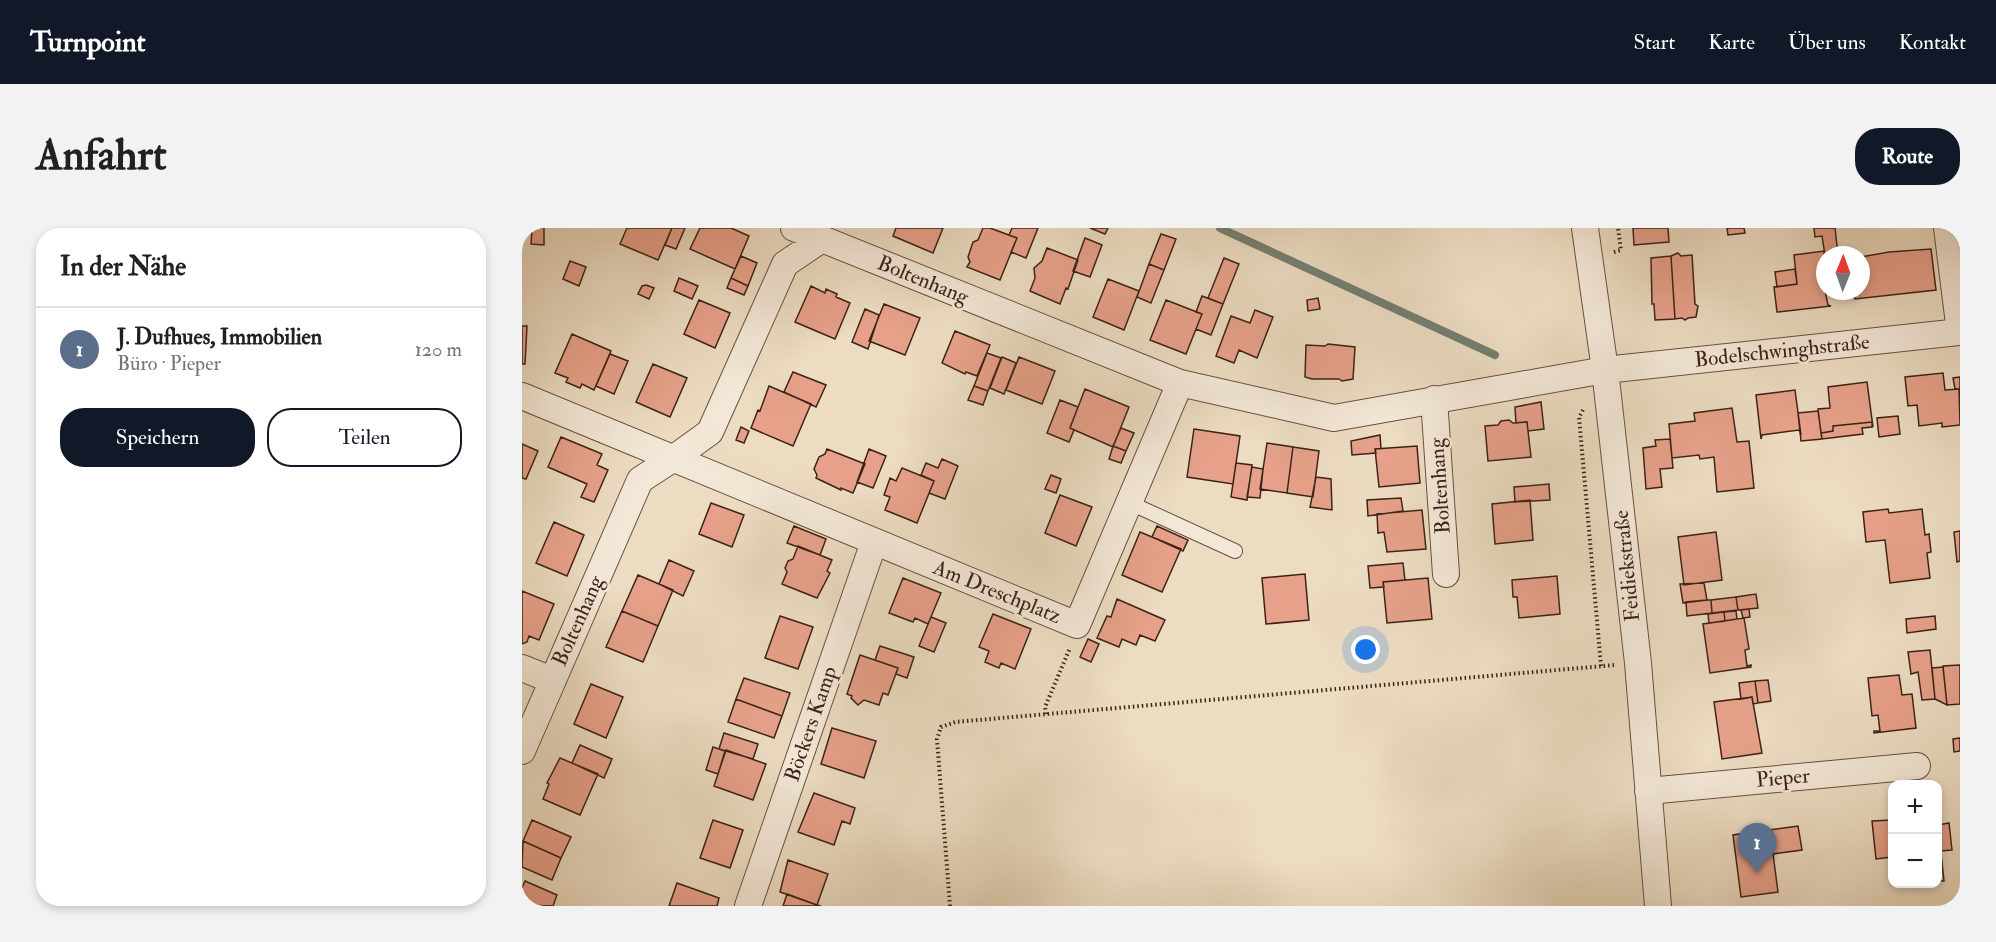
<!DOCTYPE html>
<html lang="de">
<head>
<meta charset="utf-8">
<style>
  :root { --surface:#fff; --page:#f2f2f2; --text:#202124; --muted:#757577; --line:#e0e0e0; --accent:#111827 }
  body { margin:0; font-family:"IM FELL Double Pica",serif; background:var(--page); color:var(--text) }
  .controls { position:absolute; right:18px; bottom:18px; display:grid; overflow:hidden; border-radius:12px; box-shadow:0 3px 9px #0003 }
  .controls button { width:54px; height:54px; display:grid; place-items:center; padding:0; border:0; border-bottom:2px solid var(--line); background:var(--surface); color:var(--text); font:30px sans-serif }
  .compass { position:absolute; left:1294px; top:18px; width:54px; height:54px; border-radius:50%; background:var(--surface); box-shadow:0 3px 9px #0003; rotate:1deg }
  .you { position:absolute; left:844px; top:422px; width:21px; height:21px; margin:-15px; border:4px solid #fff; border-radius:50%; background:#1a73e8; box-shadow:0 0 0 9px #1a73e833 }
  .badge { display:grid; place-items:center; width:39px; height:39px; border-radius:50%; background:var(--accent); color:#fff; font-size:20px; font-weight:700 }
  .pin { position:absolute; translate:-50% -50px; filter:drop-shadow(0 2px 3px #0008) }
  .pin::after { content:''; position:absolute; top:32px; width:21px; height:18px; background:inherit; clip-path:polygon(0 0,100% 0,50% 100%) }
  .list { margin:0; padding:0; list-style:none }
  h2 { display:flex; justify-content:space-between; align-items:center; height:78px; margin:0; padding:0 24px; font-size:26px }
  h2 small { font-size:20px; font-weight:400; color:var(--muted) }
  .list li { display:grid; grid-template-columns:39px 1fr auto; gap:18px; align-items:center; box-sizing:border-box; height:84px; padding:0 24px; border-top:2px solid var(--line) }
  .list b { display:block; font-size:22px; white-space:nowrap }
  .list p { margin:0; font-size:20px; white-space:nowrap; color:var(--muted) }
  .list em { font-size:20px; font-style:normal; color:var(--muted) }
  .actions { display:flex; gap:12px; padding:18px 24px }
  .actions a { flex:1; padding:14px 0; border:2px solid var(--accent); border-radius:24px; text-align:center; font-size:21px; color:var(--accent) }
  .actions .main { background:var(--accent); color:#fff }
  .map { position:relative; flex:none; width:1438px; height:678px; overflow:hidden; border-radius:24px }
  header { display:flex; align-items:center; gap:36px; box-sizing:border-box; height:84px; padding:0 30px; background:var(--accent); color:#fff }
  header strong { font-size:28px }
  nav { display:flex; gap:33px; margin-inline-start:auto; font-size:21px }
  .intro { display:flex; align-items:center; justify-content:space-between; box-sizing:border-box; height:144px; padding:0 36px }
  h1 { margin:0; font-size:42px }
  .button { padding:15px 27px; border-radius:24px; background:var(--accent); color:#fff; font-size:21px; font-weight:700 }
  main { display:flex; gap:36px; padding:0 36px }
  aside { flex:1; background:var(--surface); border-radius:24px; box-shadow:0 3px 9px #0003 }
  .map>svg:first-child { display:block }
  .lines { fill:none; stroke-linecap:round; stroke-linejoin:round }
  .stream { stroke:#757e72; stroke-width:8 }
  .building { fill:#e7a18a; stroke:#3d2218; stroke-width:1.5 }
  .lane-casing { stroke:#695042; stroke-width:16 }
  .street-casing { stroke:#695042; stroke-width:28 }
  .path { stroke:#3d2218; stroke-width:4; stroke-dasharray:1.5 3; stroke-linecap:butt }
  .lane { stroke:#f3e8d7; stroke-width:14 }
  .street { stroke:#f3e8d7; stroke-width:26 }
  .labels { text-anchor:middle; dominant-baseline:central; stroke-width:5; stroke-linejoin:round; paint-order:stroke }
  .street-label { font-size:21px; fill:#3d2218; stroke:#f3e8d7 }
</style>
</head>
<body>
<header>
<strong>Turnpoint</strong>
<nav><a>Start</a><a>Karte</a><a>Über uns</a><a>Kontakt</a></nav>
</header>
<div class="intro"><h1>Anfahrt</h1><a class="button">Route</a></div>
<main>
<aside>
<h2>In der Nähe<small></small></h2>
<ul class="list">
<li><span class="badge" style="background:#5c6f8a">1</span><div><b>J. Dufhues, Immobilien</b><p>Büro · Pieper</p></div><em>120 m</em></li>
</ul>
<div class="actions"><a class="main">Speichern</a><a>Teilen</a></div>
</aside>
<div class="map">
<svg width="1438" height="678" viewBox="0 0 1438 678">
  <rect width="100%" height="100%" fill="#ecdcc2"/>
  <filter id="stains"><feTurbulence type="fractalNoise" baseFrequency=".00333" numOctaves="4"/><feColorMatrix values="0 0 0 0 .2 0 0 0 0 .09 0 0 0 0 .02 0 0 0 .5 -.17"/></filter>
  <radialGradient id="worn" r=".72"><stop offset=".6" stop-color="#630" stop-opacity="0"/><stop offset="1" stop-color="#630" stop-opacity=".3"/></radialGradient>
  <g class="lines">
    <path class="stream" d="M698,0L973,127"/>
  </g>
  <path class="building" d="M10,0H22V17L9,16Z
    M105,0H150L136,32L98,16Z
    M150,0H163L154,21L143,17Z
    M178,0H209L227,8L213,41L168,21Z
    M374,0H421L411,25L371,8Z
    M461,0H468L495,10L478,52L445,39L448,34L446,29L451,14L456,12Z
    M490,0H516L504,30L489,24L495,10L487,7Z
    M568,0H586L583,6Z
    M1111,0H1146L1147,14L1112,17Z
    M1205,0H1222L1223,5L1206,7Z
    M1292,0H1313L1316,27H1303L1300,8L1293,9Z
    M639,6L654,11L642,42L627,36Z
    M563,10L580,17L568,49L551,43Z
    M525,20L556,32L546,61L544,60L538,76L508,63L513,50L512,40L520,33Z
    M1409,21L1414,62L1333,71L1332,63H1339V29L1367,24Z
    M1302,23L1303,63L1306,77L1309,78L1255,84L1252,59L1275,56L1272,27Z
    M1156,25L1159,28L1170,27L1173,76L1176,78L1174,89L1166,90L1163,92L1160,90L1153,91L1149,28Z
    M219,28L235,35L226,58L209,50Z
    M1149,28L1153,91L1133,92L1132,76H1130L1129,30Z
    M702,30L717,36L701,76L686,70Z
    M48,33L64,39L57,58L41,51Z
    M627,36L642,42L629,75L615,69Z
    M1273,41L1275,56L1255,59L1253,44Z
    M157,50L176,58L170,71L152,63Z
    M209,50L226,58L222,67L205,60Z
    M586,51L617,63L602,102L571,89Z
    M124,57L132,60L127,71L116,66L120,58Z
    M289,58L303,65L304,61L315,66L314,69L328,75L313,111L273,94Z
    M680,68L701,76L689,107L674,101L680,86L674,84Z
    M796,70L798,81L786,83L785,72Z
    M177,72L208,85L193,120L162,106Z
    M644,72L680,86L664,126L628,112Z
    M362,76L398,90L383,127L347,113Z
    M343,81L357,87L346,121L330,114Z
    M733,82L751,89L735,130L717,122L712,135L694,128L709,88L728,95Z
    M0,98H5L3,136H0Z
    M433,103L468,117L455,148L444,144L443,146L420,135Z
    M50,106L89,123L72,162L60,156L58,160L44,154L46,150L33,145Z
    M806,116L833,119L831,151L820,153L817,151H790L783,149L784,117L803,118Z
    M465,125L479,130L466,163L452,158Z
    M88,126L106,133L92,166L74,158Z
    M480,129L494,135L482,166L468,160Z
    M497,129L533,143L520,176L484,162Z
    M131,136L165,150L148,189L114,174Z
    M271,144L304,157L294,179L262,164Z
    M1421,145L1423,162L1437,161L1438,197L1420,199V195L1397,198L1395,177L1386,178L1383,149Z
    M1438,149V173L1437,161H1433L1431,150Z
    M1345,154L1351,199L1350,194L1311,198V203L1299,205L1296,181L1308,180L1306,159Z
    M247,158L289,176L271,218L229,200L236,182L238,183Z
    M452,158L466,163L461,177L446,172Z
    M563,161L607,179L591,219L548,200Z
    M1273,162L1279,207L1277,202L1240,207L1239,211L1234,167Z
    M538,172L556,179L548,200L552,202L547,214L525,205Z
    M1019,174L1022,201L1006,203L1005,194L994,195L993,179Z
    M1210,180L1215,214L1227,213L1232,260L1195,264L1192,229L1178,231L1177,227L1150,230L1147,196L1173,193L1172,185Z
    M1296,183L1300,211L1279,213L1276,185Z
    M1376,188L1378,206L1357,209L1355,190Z
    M987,192L991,195L1005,194L1009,229L966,233L963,198L976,197L979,193Z
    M1350,194V199L1340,200L1341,206L1300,211L1299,205L1311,203V198Z
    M219,199L227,203L222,215L214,212Z
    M599,200L612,205L604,223L591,218Z
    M672,201L718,208L711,256L665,249Z
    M858,207L859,221H853L854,225L830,227L829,213Z
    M39,209L80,226L75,237L86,242L72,274L59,269L65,256L26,239Z
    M1148,211L1151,240L1138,241L1140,259L1124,261L1121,220L1134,218L1133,212Z
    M745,215L771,219L765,265L738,261Z
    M0,216L16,223L4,251L0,250Z
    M591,218L604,223L599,235L587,231Z
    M895,218L898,255L857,259L853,221Z
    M771,219L797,223L791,269L765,265Z
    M305,221L343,236L331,265L319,260V262L294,250L295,247L292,241L297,229L303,226Z
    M347,221L364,228L351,260L335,254Z
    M420,231L436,238L423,271L407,265L412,253L399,247L404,235L416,240Z
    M714,235L730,237L725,272L709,269Z
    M730,239L741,241L738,270L725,269Z
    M380,240L412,253L395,295L363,282L368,269L362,267L368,250L374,253Z
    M529,247L539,251L534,265L523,261Z
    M794,249L809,251L810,282L788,279Z
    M1027,256L1028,272L993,274L992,259Z
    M538,267L570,279L554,318L523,305Z
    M879,270L881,283L846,288L845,272Z
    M1008,272L1011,312L973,316L970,276Z
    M189,275L222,287L210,319L177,306Z
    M1366,281L1367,285L1400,281L1403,307L1407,306L1409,324L1405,325L1408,350L1368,355L1363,312L1344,314L1341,284Z
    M900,282L904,321L865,324L862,304L856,305L855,286Z
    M32,294L62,307L45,348L14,335Z
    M272,298L304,311L298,327L265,315Z
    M635,298L666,312L661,323L630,309Z
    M1438,303V333L1435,334L1432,304Z
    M618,304L659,321L640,364L600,347Z
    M1194,304L1200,352L1162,357L1156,309Z
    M276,318L310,332L305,343L308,345L295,370L260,356L265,344L263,340L266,333L271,331Z
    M147,332L172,343L161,368L137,356Z
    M881,335L883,352L861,354L862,359L848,360L846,338Z
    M783,346L787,392L744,396L740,350Z
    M116,347L151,362L136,398L100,383Z
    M1035,348L1038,386L997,390L995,369H991L990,352Z
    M381,350L419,365L406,396L393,390L391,394L367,385Z
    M906,350L910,391L865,395L861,354Z
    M1182,355L1185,372L1161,375L1158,356Z
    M0,363L32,376L17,412L7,408L5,414L0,416Z
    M1234,366L1236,380L1216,382L1214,369Z
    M1214,369L1216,382L1190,385L1189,372Z
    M595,371L643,392L633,413L618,407L614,417L600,411L597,419L575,410L585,388L589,389Z
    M1185,372H1189L1190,385L1165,388L1164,374Z
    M1227,381L1228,389L1221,390L1219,382Z
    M100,383L136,398L121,434L84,419Z
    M1214,383L1215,391L1203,393L1202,384Z
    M1202,384L1203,393L1187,395L1186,386Z
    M471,386L509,401L493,441L479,435L477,440L463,434L467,423L457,419Z
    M258,388L291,399L276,441L243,430Z
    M1413,388L1414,401L1385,405L1384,391Z
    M409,389L424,395L412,424L397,418Z
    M1222,390L1227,421L1223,422L1225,438L1229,437V439L1188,445L1181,396Z
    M566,411L577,416L569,434L558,429Z
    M358,418L392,429L385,450L374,446L376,440L353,432Z
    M1408,422L1413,471L1400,472L1396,444L1389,446L1386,424Z
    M338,427L376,440L366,467L361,465L357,477L342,472L336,477L329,470L330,468L325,466Z
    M1438,437V476L1425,477L1421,438Z
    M1421,439L1425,477L1413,471L1410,440Z
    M1377,447L1380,467L1390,466L1394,500L1352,505V503H1358L1356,487L1350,488L1346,450Z
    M222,450L268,465L260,488L214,471Z
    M1246,452L1249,473L1236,475L1233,453Z
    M1233,453L1236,475L1231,476L1230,469L1219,471L1217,455Z
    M69,456L101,469L84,510L52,496Z
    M1230,469L1240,525L1200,531L1192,474Z
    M214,471L260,488L252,510L206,494Z
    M310,500L354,513L342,550L299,536Z
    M202,505L236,516L231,531L197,521Z
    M1438,510V523L1432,524L1431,511Z
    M58,517L90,531L82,550L50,535Z
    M191,519L203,523L196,546L184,542Z
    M204,522L244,536L231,572L192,558Z
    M38,530L76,546L58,587L21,571L27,556L25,555Z
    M292,565L333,580L328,596L320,593L312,617L276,604Z
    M10,592L49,609L39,630L1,613Z
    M191,592L221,602L208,640L178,630Z
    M1370,592V629L1354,631L1350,593Z
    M1427,595L1430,622L1419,623L1416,597Z
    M1416,597L1422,653H1416Z
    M1276,598L1280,622L1251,626L1256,664L1219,669L1211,607Z
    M1,613L39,630L30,652L0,639Z
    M266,632L306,646L295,677L258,664Z
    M3,653L35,667L31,678L0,677V660Z
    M155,655L197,670L195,678H147Z
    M265,666L295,677L299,678H261Z"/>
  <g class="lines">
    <defs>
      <path id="lane" d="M608,275L713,323"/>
      <path id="street" d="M272,0L300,11
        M1063,0L1083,142L1116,435L1136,678
        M1425,0L1438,104
        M0,168L555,397L658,155
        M912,171L924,346
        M0,440L30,452
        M0,523L118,252L152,230L188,204L263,36L300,11L658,155L812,190L1083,142L1438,104
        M1126,563L1395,538
        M226,678L352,314"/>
    </defs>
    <use href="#lane" class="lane-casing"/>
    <use href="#street" class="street-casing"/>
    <path class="path" d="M1092,24L1099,22L1096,0
      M1061,182L1057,189L1079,438
      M524,486L523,479L548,420
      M428,678L415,511L419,499L433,494L1093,437"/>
    <use href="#lane" class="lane"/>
    <use href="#street" class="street"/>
  </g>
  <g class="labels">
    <g class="street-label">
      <text transform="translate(401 52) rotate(22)">Boltenhang</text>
      <text transform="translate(1260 123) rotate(-6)">Bodelschwinghstraße</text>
      <text transform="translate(918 258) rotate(-94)">Boltenhang</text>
      <text transform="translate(1105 338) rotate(-96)">Feidiekstraße</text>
      <text transform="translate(475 364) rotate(22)">Am Dreschplatz</text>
      <text transform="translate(56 393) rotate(-66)">Boltenhang</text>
      <text transform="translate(289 496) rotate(-71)">Böckers Kamp</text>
      <text transform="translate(1261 550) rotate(-5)">Pieper</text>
    </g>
  </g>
  <rect width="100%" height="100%" filter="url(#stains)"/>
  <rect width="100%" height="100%" fill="url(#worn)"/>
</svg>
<div class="controls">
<button>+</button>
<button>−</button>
</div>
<svg class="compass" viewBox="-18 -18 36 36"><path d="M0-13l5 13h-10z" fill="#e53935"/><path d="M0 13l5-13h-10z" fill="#757577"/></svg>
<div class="you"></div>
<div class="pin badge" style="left:1235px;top:645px;background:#5c6f8a">1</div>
</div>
</main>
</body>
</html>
